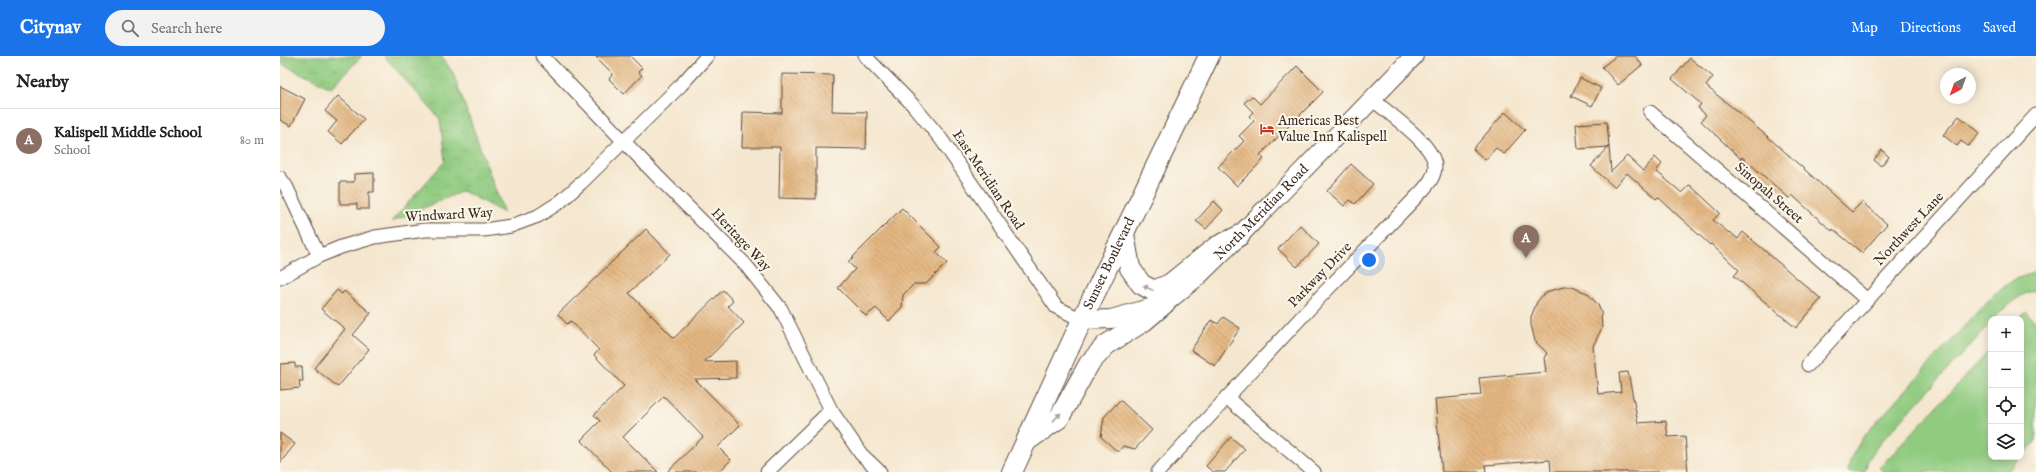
<!DOCTYPE html>
<html lang="en">
<head>
<meta charset="utf-8">
<style>
  :root { --surface:#fff; --page:#f2f2f2; --text:#202124; --muted:#757577; --line:#e0e0e0; --accent:#1a73e8 }
  body { margin:0; font-family:"IM FELL English",serif; background:var(--page); color:var(--text) }
  .controls { position:absolute; right:12px; bottom:12px; display:grid; overflow:hidden; border-radius:8px; box-shadow:0 2px 10px #0003 }
  .controls button { width:36px; height:36px; display:grid; place-items:center; padding:0; border:0; border-bottom:1px solid var(--line); background:var(--surface); color:var(--text); font:20px sans-serif }
  .compass { position:absolute; left:1660px; top:12px; width:36px; height:36px; border-radius:50%; background:var(--surface); box-shadow:0 2px 10px #0003; rotate:221deg }
  .you { position:absolute; left:1089px; top:204px; width:14px; height:14px; margin:-10px; border:3px solid #fff; border-radius:50%; background:#1a73e8; box-shadow:0 0 0 6px #1a73e833 }
  .badge { display:grid; place-items:center; width:26px; height:26px; border-radius:50%; background:var(--accent); color:#fff; font-size:13px; font-weight:700 }
  .pin { position:absolute; translate:-50% -33px; filter:drop-shadow(0 1px 2px #0008) }
  .pin::after { content:''; position:absolute; top:21px; width:14px; height:12px; background:inherit; clip-path:polygon(0 0,100% 0,50% 100%) }
  .list { margin:0; padding:0; list-style:none }
  h2 { display:flex; justify-content:space-between; align-items:center; height:52px; margin:0; padding:0 16px; font-size:17px }
  h2 small { font-size:13px; font-weight:400; color:var(--muted) }
  .list li { display:grid; grid-template-columns:26px 1fr auto; gap:12px; align-items:center; box-sizing:border-box; height:64px; padding:0 16px; border-top:1px solid var(--line) }
  .list b { display:block; font-size:15px; white-space:nowrap }
  .list p { margin:0; font-size:13px; white-space:nowrap; color:var(--muted) }
  .list em { font-size:13px; font-style:normal; color:var(--muted) }
  .icon { flex:none; width:22px; height:22px; fill:none; stroke:currentColor; stroke-width:2; stroke-linecap:round; stroke-linejoin:round }
  .map { position:relative; flex:none; width:1756px; height:416px; overflow:hidden }
  header { display:flex; align-items:center; gap:24px; box-sizing:border-box; height:56px; padding:0 20px; background:var(--accent); color:#fff }
  header strong { font-size:19px }
  nav { display:flex; gap:22px; margin-inline-start:auto; font-size:14px }
  .search { width:280px; height:36px; background:var(--page); display:flex; align-items:center; gap:10px; box-sizing:border-box; padding:0 14px; border-radius:22px; color:var(--muted); font-size:15px }
  main { display:flex }
  aside { flex:1; background:var(--surface) }
  .map>svg:first-child { display:block }
  .park { fill:url(#park-crowns); stroke:#667a4f }
  .pitch { fill:#90cb80; stroke:#667a4f }
  .building { fill:url(#building-back-hatch) }
  .lines { fill:none; stroke-linecap:round; stroke-linejoin:round }
  .minor-casing { stroke:#574639; stroke-width:15 }
  .secondary-casing { stroke:#574639; stroke-width:20 }
  .primary-casing { stroke:#574639; stroke-width:22 }
  .minor { stroke:#fff; stroke-width:13 }
  .secondary { stroke:#fff; stroke-width:18 }
  .primary { stroke:#fff; stroke-width:20 }
  .oneway { fill:#a79f9a }
  .labels { text-anchor:middle; dominant-baseline:central; stroke-width:4; stroke-linejoin:round; paint-order:stroke }
  .poi-label { font-size:14px; fill:#3b2a1e; stroke:#fbf7ec; text-anchor:start }
  .street-label { font-size:14px; fill:#3b2a1e; stroke:#fbf7ec }
</style>
</head>
<body>
<header>
<strong>Citynav</strong>
<div class="search"><svg class="icon" aria-label="search" viewBox="0 0 24 24"><circle cx="10" cy="10" r="6"/><path d="M15 15l6 6"/></svg>Search here</div>
<nav><a>Map</a><a>Directions</a><a>Saved</a></nav>
</header>
<main>
<aside>
<h2>Nearby<small></small></h2>
<ul class="list">
<li><span class="badge" style="background:#8d6e63">A</span><div><b>Kalispell Middle School</b><p>School</p></div><em>80 m</em></li>
</ul>
</aside>
<div class="map">
<svg width="1756" height="416" viewBox="0 0 1756 416">
  <defs>
    <pattern id="park-crowns" width="20" height="18" patternUnits="userSpaceOnUse"><rect width="20" height="18" fill="#90cb80"/><path d="M2 6a3 3 0 1 1 6 0M12 15a3 3 0 1 1 6 0" fill="none" stroke="#7dae6e"/></pattern>
    <pattern id="building-back-hatch" width="6" height="6" patternUnits="userSpaceOnUse"><rect width="6" height="6" fill="#e4b782"/><path d="M-1 5l2 2M0 0l6 6M5-1l2 2" fill="none" stroke="#ba956a"/></pattern>
  </defs>
  <rect width="100%" height="100%" fill="#fbf7ec"/>
  <filter id="ink" filterUnits="userSpaceOnUse"><feTurbulence type="fractalNoise" baseFrequency=".025" numOctaves="2"/><feDisplacementMap in="SourceGraphic" scale="8" xChannelSelector="R" yChannelSelector="G"/><feConvolveMatrix kernelMatrix="1 2 1 2 8 2 1 2 1" color-interpolation-filters="sRGB"/></filter>
  <filter id="wash" filterUnits="userSpaceOnUse"><feTurbulence type="fractalNoise" baseFrequency=".012" numOctaves="4" result="noise"/><feDisplacementMap in="SourceGraphic" scale="16" xChannelSelector="R" yChannelSelector="G"/><feGaussianBlur stdDeviation="0.9" result="paint"/><feColorMatrix in="noise" values="0 0 0 0 0 0 0 0 0 0 0 0 0 0 0 0 0 1.4 0 .05"/><feComposite in="paint" operator="in"/></filter>
  <g filter="url(#wash)">
    <rect width="100%" height="100%" fill="#f5e7cf"/>
    <path class="park" d="M0,0H82L51,32L0,7Z
      M104,0H161L173,17L224,157L183,135L111,166L165,105L160,63Z"/>
    <path class="pitch" d="M1756,216V234C1739,238 1726,250 1714,263H1711V267L1599,388L1588,404L1585,416H1568L1570,403L1583,381L1713,239L1735,223Z
      M1745,256L1756,266V385L1727,416H1603L1599,412L1711,293V401H1741V263H1739Z"/>
    <g id="blocks">
      <path class="building" d="M315,0H350L362,12L358,16L362,19L344,38L329,23L333,18Z
        M1336,0H1355L1362,9L1338,29L1322,11Z
        M1410,2L1433,21L1426,30L1487,80L1572,156L1582,146L1607,168L1582,197L1553,173L1552,175L1512,139L1509,142L1462,101L1461,103L1421,65L1426,59L1418,52L1421,48L1392,23Z
        M1017,10L1043,36L980,99L984,103L957,130L938,111L964,85L959,80L974,65L969,60L973,56L964,47L972,40L980,48Z
        M502,18L553,19L552,55L587,56L586,93L536,92V143L499,142L500,91H462L463,56L502,57Z
        M1300,22L1321,32L1312,50L1291,40Z
        M0,30L25,43L11,70L0,64Z
        M58,40L84,63L62,88L48,76L57,65L45,55Z
        M1225,56L1245,74L1224,98L1216,92L1205,104L1193,93Z
        M1679,60L1700,77L1688,90L1681,85L1677,90L1663,79Z
        M1327,66L1329,91L1298,93L1296,68Z
        M1329,91L1331,116L1347,100L1363,115L1375,101L1382,108L1376,115L1402,137L1410,129L1440,157L1433,164L1449,177L1450,176L1458,183L1463,176L1541,243L1516,272L1454,220L1459,214L1431,188L1430,189L1378,141L1376,143L1347,117L1334,131L1311,110Z
        M1602,94L1609,101L1601,110L1594,104Z
        M1071,108L1093,128L1075,148L1070,144L1064,150L1047,135Z
        M94,117V136H89V153H77V148H60V126H74V118Z
        M934,145L943,154L926,173L916,165Z
        M622,152L661,191L656,196L667,207L646,228H634L623,239L622,251L609,265L596,252L586,260L558,232L575,213L568,206Z
        M1020,169L1039,188L1017,211L998,193Z
        M366,173L390,198L349,237L394,282L443,234L453,245L448,250L464,267L424,306L456,305V322L415,323L460,369L438,391L451,404L439,416H387L423,381L384,340L343,381L378,416H332L301,384L320,365L314,359L344,330L314,299L319,294L291,265L287,268L278,258Z
        M1284,231H1292L1307,237L1318,249L1321,256L1322,272L1313,290L1318,338L1341,336L1339,317L1348,316L1358,367L1386,365L1388,381L1405,380L1408,416H1271L1270,404L1205,409L1206,416H1162L1155,343L1201,339L1199,322L1266,316L1264,302L1267,297L1255,285L1251,269V261L1257,246L1262,240L1269,235Z
        M57,234L62,238L64,235L91,257L73,279L89,293L58,331L34,312L65,273L41,253Z
        M943,261L960,272L935,310L911,294L931,264L938,268Z
        M15,307V311H22L23,325H19L20,332L0,334V308Z
        M840,344L872,374L855,393L843,390L838,396L821,381L824,361Z
        M0,377L15,388L0,407Z
        M951,381L965,393L945,416H933L926,410Z"/>
    </g>
  </g>
  <g filter="url(#ink)">
    <use href="#blocks" fill-opacity="0" stroke="#574639" stroke-width="1"/>
    <g class="lines">
      <defs>
        <path id="minor" d="M262,0L379,122L465,208L501,253L551,354L581,398L600,416
          M585,0L633,49L661,83L776,251L802,264
          M1370,56L1586,243
          M0,122L6,130L39,200
          M0,222L39,200L61,191L95,181L145,174H204L231,170L258,160L280,146L301,127L401,29L427,0
          M1528,309L1756,59
          M946,341L1034,416
          M487,416L551,354
          M878,416L1042,239L1143,134C1149,127 1155,120 1155,110C1154,88 1108,57 1092,43"/>
        <g id="secondary">
          <path id="s1" d="M802,264L831,263L884,248L917,221L959,180L1134,0"/>
        </g>
        <g id="primary">
          <path d="M844,178L850,212L861,228L874,235L890,228L936,191L959,180"/>
          <path d="M748,384L779,362L809,308L826,289L864,265L884,248"/>
          <path id="s2" d="M732,416L802,264L929,0"/>
        </g>
      </defs>
      <use href="#minor" class="minor-casing"/>
      <use href="#secondary" class="secondary-casing"/>
      <use href="#primary" class="primary-casing"/>
      <use href="#minor" class="minor"/>
      <use href="#secondary" class="secondary"/>
      <use href="#primary" class="primary"/>
    </g>
    <defs><path id="oneway-solid" d="M-6-.8H1V-3.2L6.5 0L1 3.2V.8H-6Z"/></defs>
    <g class="oneway">
      <use href="#oneway-solid" transform="translate(868 232) rotate(-154)"/>
      <use href="#oneway-solid" transform="translate(777 361) rotate(-47)"/>
    </g>
  </g>
  <defs>
    <symbol id="hotel-bare" viewBox="-9 -9 18 18"><path d="M-6-4.5h1.5V1H6V5H4.5V3h-9V5H-6ZM-4 0a1.8 1.8 0 1 1 3.6 0ZM.5 0V-2.5h3Q6-2.5 6 0Z" fill="#c8321e" stroke="#fbf7ec" stroke-width="2.5" paint-order="stroke"/></symbol>
  </defs>
  <g fill-rule="evenodd">
    <use href="#hotel-bare" x="977" y="63" width="20" height="20"/>
  </g>
  <g class="labels">
    <g class="poi-label">
      <text x="998" y="65">Americas Best<tspan x="998" dy="16">Value Inn Kalispell</tspan></text>
    </g>
    <g class="street-label">
      <text transform="translate(708 124) rotate(56)">East Meridian Road</text>
      <text transform="translate(1489 137) rotate(41)">Sinopah Street</text>
      <text stroke="none"><textPath href="#s1" startOffset="218">North Meridian Road</textPath></text>
      <text transform="translate(169 159) rotate(-3)">Windward Way</text>
      <text transform="translate(1629 173) rotate(-47)">Northwest Lane</text>
      <text transform="translate(461 184) rotate(47)">Heritage Way</text>
      <text stroke="none"><textPath href="#s2" startOffset="230">Sunset Boulevard</textPath></text>
      <text transform="translate(1040 219) rotate(-46)">Parkway Drive</text>
    </g>
  </g>
</svg>
<div class="controls">
<button>+</button>
<button>−</button>
<button><svg class="icon" aria-label="locate" viewBox="0 0 24 24"><circle cx="12" cy="12" r="6"/><path d="M12 2v4M12 18v4M2 12h4M18 12h4"/></svg></button>
<button><svg class="icon" aria-label="layers" viewBox="0 0 24 24"><path d="M12 4l9 5-9 5-9-5zM3 14l9 5 9-5"/></svg></button>
</div>
<svg class="compass" viewBox="-18 -18 36 36"><path d="M0-13l5 13h-10z" fill="#e53935"/><path d="M0 13l5-13h-10z" fill="#757577"/></svg>
<div class="you"></div>
<div class="pin badge" style="left:1246px;top:202px;background:#8d6e63">A</div>
</div>
</main>
</body>
</html>
